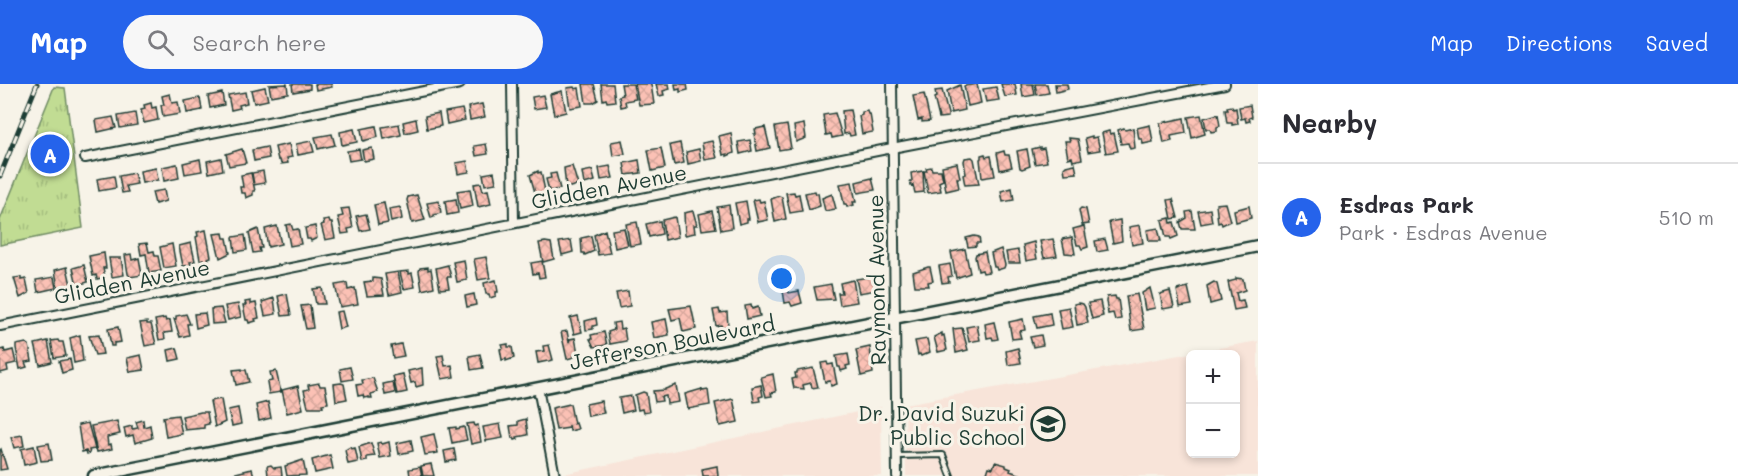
<!DOCTYPE html>
<html lang="en">
<head>
<meta charset="utf-8">
<style>
  :root { --surface:#fff; --page:#f7f7f7; --text:#2b2b33; --muted:#7c7c81; --line:#e1e1e2; --accent:#2563eb }
  body { margin:0; font-family:Mali,sans-serif; background:var(--page); color:var(--text) }
  .controls { position:absolute; right:18px; bottom:18px; display:grid; overflow:hidden; border-radius:9px; box-shadow:0 3px 9px #0003 }
  .controls button { width:54px; height:54px; display:grid; place-items:center; padding:0; border:0; border-bottom:2px solid var(--line); background:var(--surface); color:var(--text); font:30px sans-serif }
  .you { position:absolute; left:782px; top:195px; width:21px; height:21px; margin:-15px; border:4px solid #fff; border-radius:50%; background:#1a73e8; box-shadow:0 0 0 9px #1a73e833 }
  .badge { display:grid; place-items:center; width:39px; height:39px; border-radius:50%; background:var(--accent); color:#fff; font-size:20px; font-weight:700 }
  .pin { position:absolute; translate:-50% -50%; border:3px solid #fff; box-shadow:0 2px 6px #0006 }
  .list { margin:0; padding:0; list-style:none }
  h2 { display:flex; justify-content:space-between; align-items:center; height:78px; margin:0; padding:0 24px; font-size:26px }
  h2 small { font-size:20px; font-weight:400; color:var(--muted) }
  .list li { display:grid; grid-template-columns:39px 1fr auto; gap:18px; align-items:center; box-sizing:border-box; height:108px; padding:0 24px; border-top:2px solid var(--line) }
  .list b { display:block; font-size:22px; white-space:nowrap }
  .list p { margin:0; font-size:20px; white-space:nowrap; color:var(--muted) }
  .list em { font-size:20px; font-style:normal; color:var(--muted) }
  .icon { flex:none; width:33px; height:33px; fill:none; stroke:currentColor; stroke-width:2; stroke-linecap:round; stroke-linejoin:round }
  .map { position:relative; flex:none; width:1258px; height:392px; overflow:hidden }
  header { display:flex; align-items:center; gap:36px; box-sizing:border-box; height:84px; padding:0 30px; background:var(--accent); color:#fff }
  header strong { font-size:28px }
  nav { display:flex; gap:33px; margin-inline-start:auto; font-size:21px }
  .search { width:420px; height:54px; background:var(--page); display:flex; align-items:center; gap:15px; box-sizing:border-box; padding:0 21px; border-radius:33px; color:var(--muted); font-size:22px }
  main { display:flex }
  aside { flex:1; background:var(--surface) }
  .map>svg:first-child { display:block }
  .built { fill:#f8e4d9; fill-rule:evenodd }
  .park { fill:url(#park-tufts); stroke:#708c64; stroke-width:1.5 }
  .building { fill:url(#building-cross-hatch); stroke:#1f3d34; stroke-width:1.5 }
  .lines { fill:none; stroke-linecap:round; stroke-linejoin:round }
  .lane-casing { stroke:#1f3d34; stroke-width:8 }
  .street-casing { stroke:#1f3d34; stroke-width:12 }
  .secondary-casing { stroke:#1f3d34; stroke-width:15 }
  .lane { stroke:#f7f3e8; stroke-width:4 }
  .street { stroke:#f7f3e8; stroke-width:8 }
  .secondary { stroke:#f7f3e8; stroke-width:10 }
  .rail-casing { stroke:#1f3d34; stroke-width:5 }
  .rail { stroke:#f7f3e8; stroke-width:3; stroke-dasharray:9; stroke-linecap:butt }
  .labels { text-anchor:middle; dominant-baseline:central; stroke-width:6; stroke-linejoin:round; paint-order:stroke }
  .street-label { font-size:21px; fill:#1f3d34; stroke:#f7f3e8 }
  .poi-label { font-size:21px; fill:#1f3d34; stroke:#f7f3e8; text-anchor:end }
</style>
</head>
<body>
<header>
<strong>Map</strong>
<div class="search"><svg class="icon" aria-label="search" viewBox="0 0 24 24"><circle cx="10" cy="10" r="6"/><path d="M15 15l6 6"/></svg>Search here</div>
<nav><a>Map</a><a>Directions</a><a>Saved</a></nav>
</header>
<main>
<div class="map">
<svg width="1258" height="392" viewBox="0 0 1258 392">
  <defs>
    <pattern id="park-tufts" width="24" height="20" patternUnits="userSpaceOnUse" patternTransform="scale(1.5)"><rect width="24" height="20" fill="#c1dc93"/><path d="M3 7l-1-3M5 7V3M7 7l1-3M15 17l-1-3M17 17v-4M19 17l1-3" fill="none" stroke="#a5be7f"/></pattern>
    <pattern id="building-cross-hatch" width="8" height="8" patternUnits="userSpaceOnUse" patternTransform="scale(1.5)"><rect width="8" height="8" fill="#fbc1b5"/><path d="M0 0l8 8M0 8l8-8" fill="none" stroke="#d7a79c"/></pattern>
  </defs>
  <rect width="100%" height="100%" fill="#f7f3e8"/>
  <filter id="ink" filterUnits="userSpaceOnUse"><feTurbulence type="fractalNoise" baseFrequency=".0167" numOctaves="2"/><feDisplacementMap in="SourceGraphic" scale="12" xChannelSelector="R" yChannelSelector="G"/><feConvolveMatrix kernelMatrix="1 2 1 2 8 2 1 2 1" color-interpolation-filters="sRGB"/></filter>
  <g filter="url(#ink)">
    <path class="built" d="M1258,257V392H906L905,320ZM1190,270H1236V370H1190Z
      M881,323L882,392H554Z"/>
    <path class="park" d="M54,3L65,4L83,144L0,161V136Z"/>
    <path class="building" d="M287,0L288,9L271,12L269,1Z
      M292,0H310V5L293,8Z
      M315,0H331L332,3L316,6Z
      M583,0H594L598,16L593,19H586Z
      M601,0H613L615,17L607,18L606,15L603,16Z
      M621,0H633L636,15L625,17L626,22L621,23L619,12L623,11Z
      M635,0H651L654,20L639,21Z
      M656,0H669L670,5L663,7L664,11L659,12Z
      M675,0H687L688,6L680,8V5L676,6Z
      M977,0L981,19L968,22L964,2Z
      M1001,0H1015L1017,11L1005,13Z
      M1021,0H1033L1035,11L1023,13Z
      M1035,0H1047L1049,9L1037,11Z
      M1055,0H1067L1068,5L1056,8Z
      M960,1L965,26L951,29L947,7Z
      M265,3L268,16L254,19L251,6Z
      M574,3L575,5L579,4L582,22L570,24L567,4Z
      M996,3L999,16L986,18L983,5Z
      M942,6L948,30V33L939,34L934,14L936,13L935,7Z
      M562,7L566,28L554,31L550,10Z
      M245,8L247,19L239,21L240,24L231,26L228,11Z
      M222,9L224,21L210,24L208,12Z
      M170,10L172,19L178,18L180,30L163,33L161,21H164L162,12Z
      M924,10L930,37L922,38V35L918,36L913,12Z
      M543,11L546,23L534,25L532,13Z
      M200,14L202,26L187,29L185,17Z
      M151,19L152,24L156,23L158,36L144,39L141,26L145,25L144,21Z
      M482,20L485,33L470,36L468,23Z
      M1250,21L1252,33L1249,34L1250,37L1246,38L1245,34L1241,35L1239,23Z
      M1232,22L1233,25L1236,24L1238,40L1232,41V39H1227L1225,26H1228L1227,23Z
      M462,25L465,36L447,40L445,28Z
      M850,26L855,51L850,52L849,49L844,50L842,27Z
      M867,27L868,30H870L873,48L862,50L859,32L862,31V28Z
      M135,29L137,41L120,44L118,32Z
      M439,29L441,42L427,45L425,32Z
      M835,29L842,52L832,54L831,50L826,51L823,31Z
      M1218,30L1220,42L1217,43V47L1211,48L1210,45H1206L1204,34Z
      M1201,31L1205,50L1192,54L1188,33Z
      M113,33L116,44L98,48L96,36Z
      M1184,34L1186,49L1171,52L1172,57L1164,59L1160,39Z
      M416,35L418,46L405,49L403,38Z
      M399,40L401,51L384,55L382,43Z
      M804,40L806,54L796,58L794,42Z
      M787,41L791,64L779,66L775,43Z
      M1150,41L1153,58L1143,60L1142,55H1139L1137,44Z
      M376,42L378,53L363,57L361,45Z
      M765,43L770,64L757,67L754,50H756L755,45Z
      M1124,44L1125,46L1133,44L1135,64L1130,65L1128,59L1121,60L1118,46Z
      M354,45L357,58L342,61L340,48Z
      M1109,47L1110,50L1114,49L1118,67L1106,69L1102,49Z
      M731,49L734,69L727,72V70L723,71L719,52Z
      M332,50L335,61L318,65L315,53Z
      M1092,52V54L1097,53L1100,66L1088,68L1085,54Z
      M1069,54L1078,55L1082,75L1073,77L1072,73L1068,74L1065,57H1070Z
      M622,56L625,70L613,72L611,58Z
      M750,56L752,67L740,70L738,58Z
      M311,57L314,68L298,71L296,60Z
      M712,57L717,74L705,76L702,59Z
      M680,59L684,79L674,81L670,61Z
      M289,60L292,73L287,74L288,79L281,80L280,76H278L275,63Z
      M486,60L488,70L476,72L474,62Z
      M267,63L269,74L254,77L252,66Z
      M1040,63V65L1044,64L1047,78L1035,80L1032,65Z
      M372,64L374,75L364,77L362,66Z
      M661,64L665,84L652,87L648,66Z
      M242,65L246,79L229,82L226,70Z
      M359,65L361,75L349,77L347,67Z
      M699,65L701,77L688,80L686,68Z
      M1027,65L1030,82L1022,85L1020,84L1017,67Z
      M1004,67L1005,71H1009L1012,83L1000,86L997,69Z
      M985,70L986,73L991,72L995,92L982,94L980,75L981,74V71Z
      M972,73L974,75L979,100L965,101L963,91L966,90L964,77L965,74Z
      M221,74L223,86L209,89L207,77Z
      M200,75L202,87L185,90L183,79Z
      M639,76L641,89L626,91L624,79Z
      M467,77L469,88L458,90L456,79Z
      M957,79L960,94H957L959,104L946,107L942,82Z
      M177,80L179,94L164,97L162,83Z
      M1075,80L1077,89L1065,90L1064,84L1066,82Z
      M572,82L578,101L566,104L564,84Z
      M610,82L613,94L601,96L599,84Z
      M931,83L932,86H941L943,96L939,98L941,107L928,109L924,87H927L926,84Z
      M156,84L158,96L142,99L140,87Z
      M592,86L595,97L584,100L582,88Z
      M263,87L265,99L254,101L252,89Z
      M538,87V89L541,88L545,107L544,110L536,112L530,91Z
      M923,87L924,108L915,109L913,101L911,102L910,97H912L911,89Z
      M494,88L496,99L485,101L483,90Z
      M134,89L137,100L126,102L128,108L122,109L119,92Z
      M251,89L255,107H253V111L246,114L245,109H241L240,103H243L241,91Z
      M556,89L560,105L549,107L546,95L551,94L550,90Z
      M114,92L116,104L99,107L97,95Z
      M872,94L875,106L858,109L856,98Z
      M852,98L856,118H853L854,121L847,123L846,120H844L840,100Z
      M481,99L483,107L488,106L491,120L478,123L474,100Z
      M1012,104L1014,116L1003,118L1001,107Z
      M470,105L473,122L460,125L457,107Z
      M164,106L166,117L155,120L152,108Z
      M815,107L816,110L818,109L820,122L809,126L805,109Z
      M794,108L795,111L799,110L802,127L790,129L786,109Z
      M832,110L836,125L825,127L822,114Z
      M417,111L425,136L412,139L407,116L408,113Z
      M779,112L782,113L786,135L775,138L771,115Z
      M456,115L458,129L447,131L445,117Z
      M759,115L760,118L764,117L768,136L758,138L753,116Z
      M1173,115L1178,134L1172,135L1168,116Z
      M439,117L441,129L434,131V133L431,134L427,119Z
      M746,117L749,135H747V138L739,140L735,119Z
      M384,119L388,139L378,141L374,121Z
      M1225,119L1230,137L1222,141L1221,138L1218,139L1216,120Z
      M729,121L732,144L721,146L717,123Z
      M1249,122L1251,134L1236,138L1234,126Z
      M400,123L402,135L391,138L389,125Z
      M349,124L353,144L348,145L349,149L342,150L338,133L343,132L341,125Z
      M1081,124L1086,125L1089,140L1082,141L1079,126Z
      M1210,125L1212,138L1201,140L1198,127Z
      M693,127L697,141H694L695,149L685,151L684,129Z
      M712,127L716,144L702,146L699,130Z
      M1192,127L1195,145H1182L1180,138L1187,134L1186,128Z
      M366,130L370,145L360,147L356,132Z
      M675,133L678,153L665,156L662,136Z
      M1170,134L1171,139L1174,138L1178,152L1171,155L1170,153H1166L1162,136Z
      M329,136L330,139H332L335,154L325,156L321,141L324,140L323,137Z
      M1120,136L1122,157L1113,159L1109,138Z
      M660,137L662,150L649,153L646,140Z
      M637,138L641,160L630,162L626,140Z
      M291,140L293,146L298,145L301,160L290,162L286,141Z
      M1140,141L1143,159L1132,161L1129,143Z
      M277,142L281,160L268,163L265,145Z
      M315,142L317,154L311,157L310,155H307L305,144Z
      M1084,142L1088,163L1082,165L1080,161H1077L1073,145Z
      M624,144L628,161L615,164L612,146Z
      M1158,144L1161,157H1149L1147,146Z
      M258,145L262,164H259L260,168L253,169L249,149Z
      M206,146L211,173L208,174L209,177L204,178L203,175L200,176L196,153L198,152L197,148Z
      M605,146L610,169L598,171L594,151Z
      M223,149L224,154H227L230,169L220,174L214,150Z
      M245,151L247,166L235,168L233,153Z
      M591,152L594,167L585,171L584,169H582L581,154Z
      M974,152L979,153L980,159H976V162L968,163L966,154Z
      M1072,153L1075,170L1065,169L1062,155Z
      M1053,155L1057,172L1044,174L1040,157Z
      M1105,155L1108,166L1097,168L1095,157Z
      M571,156L573,168L562,171L559,158Z
      M545,158L551,159L554,175L543,178L539,159Z
      M1034,158L1037,175L1026,177L1023,161Z
      M147,159L149,168L154,167L155,172H158L161,187L149,189L146,170L141,171L139,160Z
      M191,159L195,177L190,178L191,181L183,182L179,162Z
      M172,160L176,182L164,184L160,163Z
      M965,165L970,189L956,194L951,168Z
      M1001,165L1005,181L1004,184L997,186L996,183H994L991,169Z
      M1018,166L1020,179H1008L1006,168Z
      M985,168L989,188L983,189L982,186L978,187L975,173L976,170Z
      M104,169L106,184H103L105,193L97,195L96,191L93,192L89,172Z
      M131,170L132,176L139,174L142,191L130,193L128,190L125,171Z
      M486,173L490,194L478,196L474,175Z
      M109,174H121L124,191L112,193Z
      M464,176L467,196L457,198L453,178Z
      M542,177L545,193L539,194L538,189L533,190L531,179Z
      M950,180L952,192L948,193L949,198L942,199L939,182Z
      M84,181L88,198L77,201L73,184Z
      M448,181L451,193H447L449,204L440,205L436,184Z
      M67,183L71,201L58,204L55,186Z
      M428,183V186L431,185L434,203L422,206L419,187L420,184Z
      M928,183H930L933,197L928,198L929,202H915L913,188Z
      M409,187V190L412,189L415,203L404,205L400,188Z
      M398,188L402,208L389,211L385,190Z
      M874,192L877,206L859,209L856,195Z
      M21,193V196L26,195L29,209L20,214L14,194Z
      M54,193L56,204L38,208L36,196Z
      M373,194L381,195L384,211L367,212L364,198L373,197Z
      M1236,194L1243,195L1245,206L1236,209L1238,217L1243,216L1245,224L1234,226L1228,198L1236,196Z
      M496,196L498,208H496V212L490,214L489,210H486L484,199Z
      M853,196L857,218L840,221L838,209H842L840,199Z
      M1214,198L1217,200L1221,217L1210,220L1207,202Z
      M347,199L348,206L355,204L358,220L340,223L335,201Z
      M831,200L834,215L817,216L814,203Z
      M1188,203L1192,221L1180,223L1177,206Z
      M322,204L325,220H316L313,205Z
      M1150,204L1155,224L1145,226L1142,209Z
      M788,206L789,209L799,207L802,219L792,222L790,218L785,219L783,207Z
      M628,207L630,222L619,224L616,209Z
      M1170,207L1174,223L1163,225L1160,210Z
      M287,210L291,231L282,232L278,212Z
      M474,210L476,221L467,223L465,212Z
      M1137,210L1144,245L1131,247L1126,212Z
      M1115,212L1116,215H1118L1121,235L1115,236L1113,229L1108,230L1106,217L1107,213Z
      M274,214L276,230L265,232L262,218Z
      M251,217V220L256,219L259,234L255,235L256,237L249,239L248,236H246L243,221H246L245,218Z
      M1100,217L1103,232L1092,235L1088,219Z
      M1078,219L1083,220L1085,223L1088,239L1077,241L1074,220Z
      M238,220L241,233L228,236L225,222Z
      M310,221L313,244L306,245L301,222Z
      M751,221L752,225L758,223L760,232L747,235L745,222Z
      M691,222L696,245L683,248L680,234L672,236L669,225Z
      M1069,223L1073,243L1062,245L1058,225Z
      M221,224L225,239L212,240L211,225Z
      M719,225L720,229L727,228L728,242L722,244L721,241L716,242L713,226Z
      M342,227L346,243L339,245L336,228Z
      M205,229L207,241L196,244L194,230Z
      M1050,229L1052,241L1037,244L1034,232Z
      M186,230L190,240H187L189,251L180,253L174,235H176V232Z
      M578,232L582,248L574,250L570,234Z
      M165,234L166,237L170,236L172,248L164,249L165,255L159,256L155,236Z
      M596,234L597,241L593,242V245L586,246L585,237Z
      M666,235L669,251L654,254L651,238Z
      M1023,235L1025,246L1019,247L1021,254L1012,255L1009,238Z
      M147,238V240H151L156,260L145,262L140,239Z
      M619,238L620,245L624,244L626,257L610,260L608,248L614,246L613,239Z
      M994,238L998,255L993,256L992,253L987,254L985,240Z
      M977,241L980,256L969,258L966,243Z
      M118,243L121,258L114,259V262H111L108,245Z
      M962,244L968,266L956,269L953,245Z
      M567,247L569,258L570,255L575,254L578,269L574,270V273L567,275L561,248Z
      M604,248L607,261L594,263L590,255H592L591,251Z
      M942,249V252L944,251L947,266L938,268L934,253Z
      M80,251L83,277L74,279L70,254Z
      M99,251L103,270L95,271L89,252Z
      M1041,251L1043,261L1033,263L1030,253Z
      M927,255L930,268L921,272L920,270L918,271L915,257Z
      M58,256L59,258H63L66,272L54,274L51,257Z
      M48,257L52,278L40,281L35,260Z
      M26,259L29,261L32,277L25,278L27,283L20,285L16,264V261Z
      M401,260L404,272L393,274L391,262Z
      M508,260V263H512L514,274L506,277V275L502,276L500,265L503,264L502,261Z
      M549,261L553,276L538,279L536,268L544,267L543,262Z
      M870,263L873,289L861,292L856,266Z
      M177,264L180,275L170,277L168,266Z
      M1018,264L1021,279L1008,281L1006,267Z
      M4,265L5,268L13,266L16,279L7,281L8,287L0,289V266Z
      M480,270L483,284L471,286L469,272Z
      M848,270L850,281L846,282L847,285L841,287L840,283H838L836,272Z
      M141,271L144,286L130,288L127,274Z
      M443,271L445,282L452,281L454,293L442,295L437,272Z
      M70,275L72,286L62,289L59,277Z
      M827,278L828,281L833,280L837,300L831,302L830,297L825,298L821,279Z
      M350,283L353,295L342,297L340,285Z
      M422,284L423,301L416,303L415,298L411,299L408,287Z
      M813,284L818,303L812,304L811,299L803,301L804,305L794,304L792,295L796,294L795,289H797V287Z
      M242,285V286H246L249,298L236,301L233,286Z
      M276,287L281,308L269,310L267,298L272,297L270,288Z
      M403,290L407,308L397,310L393,292Z
      M773,290L776,308L771,309L772,312L766,313L761,293Z
      M373,294L378,308L371,310L372,314H369V313L364,314L363,311L358,312L356,301L363,300L362,296Z
      M393,298L395,309L385,311L383,300Z
      M319,299L320,302H325L328,319L322,320L323,323H308L304,306L309,305L308,301Z
      M341,299L344,300L347,315L336,317L334,300Z
      M676,301L679,318L667,320L666,312L661,313L662,317L655,318L653,307L665,306V305Z
      M761,301L763,312L759,313L760,317L754,318L752,303Z
      M298,302L303,325L287,329L282,306Z
      M702,305V307L708,306L710,321L688,325L685,310Z
      M643,308L646,309L649,328L643,329L642,325L638,326L635,311Z
      M631,312L634,326L622,329L619,314Z
      M221,315L225,338L215,343L210,317Z
      M733,315L738,338L720,342L715,319Z
      M601,317L604,329L588,332L586,320Z
      M268,318L271,334L259,337L256,321Z
      M570,320L574,340L576,339L578,345L570,347L569,341V344L556,346L552,324Z
      M238,324L241,340L232,342L228,326Z
      M201,328H207L209,340L204,341V344L185,346L182,332Z
      M178,331L182,350L166,353L163,333Z
      M526,335L528,351L517,353L518,355L515,356L514,354H512L510,342L518,341V337Z
      M143,336L144,343L150,341L152,354L135,359L133,351L126,353L124,344L132,342V345L138,344L136,338Z
      M117,337L120,350L107,353L108,361L111,360L112,365L97,368L91,342Z
      M88,339L95,365L89,366L90,369L87,370L86,367L82,368L78,341Z
      M474,339L475,342L478,341L481,358L471,360L467,340Z
      M500,340L503,354L486,357L483,343Z
      M456,343V345L464,343L467,356L452,359L449,344Z
      M434,350L438,369L425,371L421,353Z
      M22,351L24,362L14,364L11,353Z
      M411,356L413,367L399,370L397,359Z
      M381,358L382,360L389,358L391,372L380,374L377,359Z
      M49,359L52,376L41,377L38,361Z
      M371,359L375,372L367,373V377L362,378L359,363Z
      M34,362L37,378L24,381L21,365Z
      M350,363L351,365L355,364L358,378L348,380L345,366Z
      M1,365L7,385L0,386V366Z
      M454,365L456,376L446,378L444,367Z
      M330,371L333,385L315,389L312,376Z
      M303,376L306,391L287,392L285,382Z
      M995,378L1006,381V383L1011,385L1010,387L1025,392H986L989,383L993,384Z
      M431,380L434,392H423L421,382Z
      M271,381L274,384L281,383L282,392H268L267,382Z
      M717,382L718,392H703L702,385Z
      M420,383L422,392H410L409,385Z
      M252,385L254,392H233L232,390Z"/>
    <g class="lines">
      <defs>
        <path id="lane" d="M898,372L943,371L951,392"/>
        <path id="street" d="M512,0L514,139
          M892,0L897,392
          M85,74L460,0
          M0,242L892,64L1225,0
          M538,304L555,392"/>
        <path id="secondary" d="M94,392L1258,162"/>
      </defs>
      <use href="#lane" class="lane-casing"/>
      <use href="#street" class="street-casing"/>
      <use href="#secondary" class="secondary-casing"/>
      <use href="#lane" class="lane"/>
      <use href="#street" class="street"/>
      <use href="#secondary" class="secondary"/>
      <defs>
        <path id="rail" d="M0,92L37,0"/>
      </defs>
      <use href="#rail" class="rail-casing"/>
      <use href="#rail" class="rail"/>
    </g>
  </g>
  <defs>
    <symbol id="school-ring" viewBox="-11 -11 22 22"><circle r="9.5" fill="#f7f3e8" stroke="#1f3d34" stroke-width="1.5"/><path d="M0-5L7-2L0 1L-7-2ZM-4 1L0 2.5L4 1V4Q0 6-4 4Z" fill="#1f3d34"/></symbol>
  </defs>
  <g fill-rule="evenodd">
    <use href="#school-ring" x="1029" y="321" width="38" height="38"/>
  </g>
  <g class="labels">
    <g class="street-label">
      <text transform="translate(609 102) rotate(-11)">Glidden Avenue</text>
      <text transform="translate(876 196) rotate(-91)">Raymond Avenue</text>
      <text transform="translate(132 197) rotate(-11)">Glidden Avenue</text>
      <text transform="translate(672 258) rotate(-11)">Jefferson Boulevard</text>
    </g>
    <g class="poi-label">
      <text x="1025" y="328">Dr. David Suzuki<tspan x="1025" dy="24">Public School</tspan></text>
    </g>
  </g>
</svg>
<div class="controls">
<button>+</button>
<button>−</button>
</div>
<div class="you"></div>
<div class="pin badge" style="left:50px;top:70px">A</div>
</div>
<aside>
<h2>Nearby<small></small></h2>
<ul class="list">
<li><span class="badge">A</span><div><b>Esdras Park</b><p>Park · Esdras Avenue</p></div><em>510 m</em></li>
</ul>
</aside>
</main>
</body>
</html>
